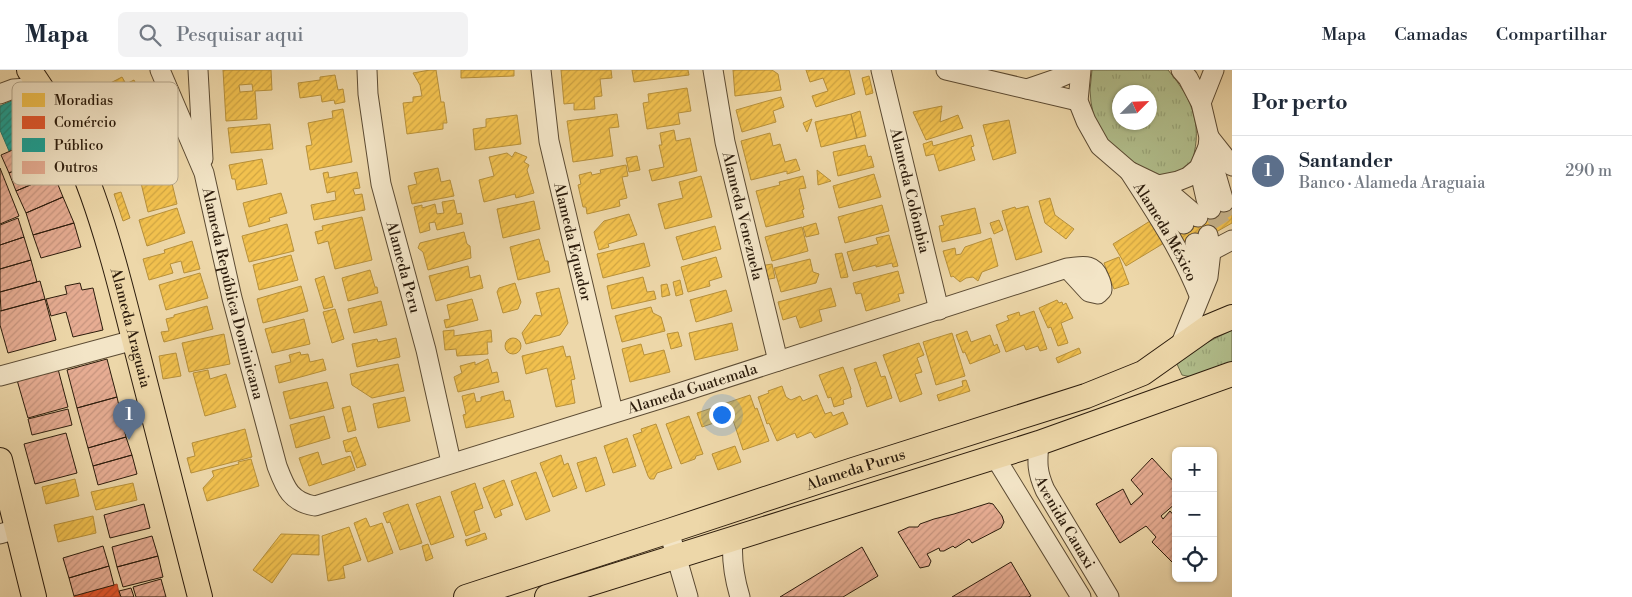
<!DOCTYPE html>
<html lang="pt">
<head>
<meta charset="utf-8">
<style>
  :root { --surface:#fff; --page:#f2f2f3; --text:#1f2937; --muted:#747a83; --line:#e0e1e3; --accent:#8f2418 }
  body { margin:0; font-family:"Libre Bodoni",serif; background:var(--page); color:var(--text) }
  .controls { position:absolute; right:15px; bottom:15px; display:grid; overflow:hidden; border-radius:8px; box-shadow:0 1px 4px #0004 }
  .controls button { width:45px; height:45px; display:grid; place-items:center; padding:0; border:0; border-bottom:1px solid var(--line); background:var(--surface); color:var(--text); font:25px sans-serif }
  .compass { position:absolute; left:1112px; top:15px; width:45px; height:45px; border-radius:50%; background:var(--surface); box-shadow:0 1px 4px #0004; rotate:66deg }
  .you { position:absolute; left:721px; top:344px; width:18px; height:18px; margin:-12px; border:4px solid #fff; border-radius:50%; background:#1a73e8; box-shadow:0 0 0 8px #1a73e833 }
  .badge { display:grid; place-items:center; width:32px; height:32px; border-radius:50%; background:var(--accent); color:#fff; font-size:16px; font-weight:700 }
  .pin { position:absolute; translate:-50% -41px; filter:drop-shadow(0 1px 2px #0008) }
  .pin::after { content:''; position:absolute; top:26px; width:18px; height:15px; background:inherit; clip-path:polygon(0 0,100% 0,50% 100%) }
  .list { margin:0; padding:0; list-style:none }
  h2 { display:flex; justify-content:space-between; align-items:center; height:65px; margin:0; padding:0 20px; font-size:21px }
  h2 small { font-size:16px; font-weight:400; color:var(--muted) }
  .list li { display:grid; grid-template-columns:32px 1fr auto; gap:15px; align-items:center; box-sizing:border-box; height:70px; padding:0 20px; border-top:1px solid var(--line) }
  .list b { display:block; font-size:19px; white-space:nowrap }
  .list p { margin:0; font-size:16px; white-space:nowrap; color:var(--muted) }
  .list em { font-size:16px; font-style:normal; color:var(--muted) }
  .icon { flex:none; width:28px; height:28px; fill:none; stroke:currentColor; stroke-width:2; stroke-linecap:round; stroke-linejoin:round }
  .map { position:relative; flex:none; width:1232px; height:527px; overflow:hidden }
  header { display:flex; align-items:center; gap:30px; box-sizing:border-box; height:70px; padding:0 25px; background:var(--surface); border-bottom:1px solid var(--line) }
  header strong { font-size:24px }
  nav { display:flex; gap:28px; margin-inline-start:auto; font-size:18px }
  .search { width:350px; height:45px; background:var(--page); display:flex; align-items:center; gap:12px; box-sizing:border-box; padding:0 18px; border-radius:8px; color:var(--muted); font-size:19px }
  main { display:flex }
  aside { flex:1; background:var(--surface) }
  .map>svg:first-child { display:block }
  .park { fill:url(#park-tufts); stroke:#6f6e4c; fill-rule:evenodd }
  .homes { fill:url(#homes-hatch); stroke:#b7903a; fill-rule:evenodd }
  .shops { fill:url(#shops-hatch); stroke:#ad4524 }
  .public { fill:url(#public-hatch); stroke:#1d7a6e }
  .building { fill:url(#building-hatch); stroke:#2c1c0c }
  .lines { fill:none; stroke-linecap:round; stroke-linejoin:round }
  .minor-tunnel { stroke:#c6b28a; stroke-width:19; stroke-dasharray:19 9; stroke-linecap:butt }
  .minor-casing { stroke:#5c4b33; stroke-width:21 }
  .major-casing { stroke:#2c1c0c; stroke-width:26 }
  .minor { stroke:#f3e5c7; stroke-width:19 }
  .major { stroke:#edd7a9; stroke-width:24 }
  .labels { text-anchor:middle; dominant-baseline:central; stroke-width:5; stroke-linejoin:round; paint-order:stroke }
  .street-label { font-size:15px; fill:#2c1c0c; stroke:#f3e5c7 }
  .key { fill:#f3e5c7; stroke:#b7a98f; stroke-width:1 }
  .key-label { font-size:14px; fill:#2c1c0c }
</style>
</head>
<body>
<header>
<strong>Mapa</strong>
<div class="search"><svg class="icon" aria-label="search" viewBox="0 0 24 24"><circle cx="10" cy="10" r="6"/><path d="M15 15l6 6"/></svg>Pesquisar aqui</div>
<nav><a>Mapa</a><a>Camadas</a><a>Compartilhar</a></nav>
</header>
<main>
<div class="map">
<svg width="1232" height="527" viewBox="0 0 1232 527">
  <defs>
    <pattern id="park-tufts" width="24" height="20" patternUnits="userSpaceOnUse" patternTransform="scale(1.25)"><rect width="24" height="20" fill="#b2bf8d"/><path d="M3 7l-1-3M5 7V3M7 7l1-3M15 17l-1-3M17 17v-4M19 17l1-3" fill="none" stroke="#99a478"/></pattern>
    <pattern id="homes-hatch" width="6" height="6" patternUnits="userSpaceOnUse" patternTransform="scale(1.25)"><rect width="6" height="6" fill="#f2c14e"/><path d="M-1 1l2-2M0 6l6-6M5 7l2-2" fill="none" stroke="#d0a543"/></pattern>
    <pattern id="shops-hatch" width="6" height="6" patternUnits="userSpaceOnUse" patternTransform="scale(1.25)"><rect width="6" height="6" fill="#e4572e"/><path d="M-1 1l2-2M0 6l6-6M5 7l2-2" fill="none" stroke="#b94726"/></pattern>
    <pattern id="public-hatch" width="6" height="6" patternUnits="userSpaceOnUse" patternTransform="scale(1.25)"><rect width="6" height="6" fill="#17a398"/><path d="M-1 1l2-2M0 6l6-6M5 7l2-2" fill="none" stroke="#15847a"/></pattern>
    <pattern id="building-hatch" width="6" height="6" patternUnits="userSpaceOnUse" patternTransform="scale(1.25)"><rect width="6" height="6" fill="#e7ad93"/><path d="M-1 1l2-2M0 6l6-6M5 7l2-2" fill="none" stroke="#c6947e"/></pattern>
  </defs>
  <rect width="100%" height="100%" fill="#edd7a9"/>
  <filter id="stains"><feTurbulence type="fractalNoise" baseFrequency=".004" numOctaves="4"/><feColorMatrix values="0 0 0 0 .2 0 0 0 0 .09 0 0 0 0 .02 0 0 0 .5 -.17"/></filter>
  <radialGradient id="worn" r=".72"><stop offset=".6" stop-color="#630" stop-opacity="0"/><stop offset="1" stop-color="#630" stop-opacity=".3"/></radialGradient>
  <path class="park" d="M1092,0H1168C1194,31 1204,58 1190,98L1170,109L1132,96L1104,69L1094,48L1091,32L1090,20ZM1120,22H1150V52H1120Z
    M1232,260V295L1192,307L1182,305L1177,294L1194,279Z"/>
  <path class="homes" d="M223,0H271L272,20L255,21L257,49L226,51ZM252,14L253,21L240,22L239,15Z
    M430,0H436L441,32H444L447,53H443V59L407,64L403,33L413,32V27L422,26L420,15L413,3Z
    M461,0H514V6L461,8Z
    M561,0H611L612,8L600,9L602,26L594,27L595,39L574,40V33L564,34Z
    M632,0H688L689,5L634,12Z
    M733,0H772L778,4L781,20L735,26Z
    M806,0H849L855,24L816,37L812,26L828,21L823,8L810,12Z
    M335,5L338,20L343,19L345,32L335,34L334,30L322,32L321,25L300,28L298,13L320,10V7Z
    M869,6L873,23L866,25L862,8Z
    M122,7L126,14L134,10L143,29L106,47L93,22Z
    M687,18L691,41L678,43L680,54L647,59L643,33L649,32L648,24Z
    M781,27L784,37L773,41L776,52L742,62L736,40Z
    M942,36L940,52L958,45L963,58L926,70L913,42Z
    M343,39L352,92L310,100L306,76L312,75L308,53L333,48L332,41Z
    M860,41L866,66L857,68L851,44Z
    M617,44L619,57L609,58L613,86L573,92L567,51Z
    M851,44L857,68L821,77L815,52Z
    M517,45L521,74L475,80L473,59L486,57V49Z
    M812,49L807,62L803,53Z
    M1009,50L1016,83L993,90L983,55Z
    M270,54L273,79L231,83L228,58Z
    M674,60L676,71L690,68L697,101L652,111L649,100L664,97L659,75H662L660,63Z
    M770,63L773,76L780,74L785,92L796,89L800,100L787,104V101L751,110L741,71Z
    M971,65L974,76L971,77L975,90L939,101L934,84L926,86L923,74L932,71L933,76Z
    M865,75L868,87L871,86L874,97L838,106L833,82Z
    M515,82L527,87L524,92L529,95L527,100L534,123L516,128L515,124L484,132L479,110L494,106L489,87L507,83L512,87Z
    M637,86L640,100L629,102L626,88Z
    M262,89L267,114L237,120L235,109H232L229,95Z
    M626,95L628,106L622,107L627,128L619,130L620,136L587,144L586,137H583L578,115L581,114L579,105L591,102L592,105L601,103L600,100Z
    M438,98L441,112L450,110L454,126L412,134L408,116L417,114L414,103Z
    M817,100L831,111L818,115Z
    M328,102L329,108L357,102L360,118L353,119L355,125L362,124L365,140L314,150L311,135L336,130L335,121L327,123L323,103Z
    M874,104L881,127L839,138L833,116Z
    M170,105L177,134L148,142L141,113Z
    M701,106L712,147L665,159L658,134L683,128L679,112Z
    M803,106L806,118L799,119L804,139L802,140L804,147L766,157L756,121L780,115L779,112Z
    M121,122L130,148L123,151L114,124Z
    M281,123L287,143L269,148L270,151L249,157L243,133Z
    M1232,127V153L1186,179L1175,160Z
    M1050,128L1055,145L1074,159L1066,169L1045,153L1039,131Z
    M454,130L457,144L461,143L463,154L437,160L435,152L429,153L430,160L420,163L414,137L422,135V138L435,134L437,144L444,143L442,132Z
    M534,131L540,159L503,168L497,139Z
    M882,135L889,161L845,173L838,147Z
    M1028,136L1042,182L1016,190L1002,141L1015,137L1016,139Z
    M177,138L185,163L147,176L139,150Z
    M975,138L981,163L942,172L939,156L944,155L941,146Z
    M629,144L637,165L608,174L609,177L599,180L594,162L604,151Z
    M362,147L372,190L335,199L328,171L318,174L315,162L323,160L322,156Z
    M1155,148L1169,170L1126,196L1113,174Z
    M999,150L1003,160L994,164L990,153Z
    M816,153L819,164L806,167L803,157Z
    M287,154L294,181L249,192L242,166Z
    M715,156L721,179L683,190L676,167Z
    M802,157L808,181L772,191L765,167Z
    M464,162L467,174L470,176L471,188L428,200L423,182L418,178L420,173Z
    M889,165L898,196L893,197L892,193L876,197V195L853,201L847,182L878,174L876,168Z
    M991,168L998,196L982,202L978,211L973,207L966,208L960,212L953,206L951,207L943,181L955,178L956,185L961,184L965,177Z
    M539,169L545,191H548L550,202L518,210L510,177Z
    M192,171L200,199L184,203L181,191L170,194L173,203L149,210L143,189L165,183L164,180Z
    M644,173L650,196L603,208L597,184Z
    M842,183L848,207L841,208L835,184Z
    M291,185L298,210L259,220L253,195Z
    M716,187L722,207L709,211L710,216L688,222L681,197Z
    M1119,187L1129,214L1114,219L1104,193Z
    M810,189L813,202L819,204L816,213L781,222L774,198Z
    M772,194L775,208L764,210L760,196Z
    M468,196L470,208L480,205L483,218L436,231L429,206Z
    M370,200L375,217H377L378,223L348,231L342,208Z
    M898,201L904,223L898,224L900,231L866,241L861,223L856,224L853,213Z
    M200,203L208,228L166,240L159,215Z
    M324,206L333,237L324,239L315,209Z
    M643,207L647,222L654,221L656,229L612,239L607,216Z
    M680,210L683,224L676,226L673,212Z
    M515,213L521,232L518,239L503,243L497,222L499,218Z
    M667,214L670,225L662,227L661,215Z
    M301,216L308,241L263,253L257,229Z
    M559,218L568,253L560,265L526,274L522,263L535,245L542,246L536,223Z
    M831,218L836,236L819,240L822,251L800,258L796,246L783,250L778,232Z
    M726,220L732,241L696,252L690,230Z
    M472,229L478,250L446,258L444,250L450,249L447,235Z
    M1057,230L1059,233L1062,232L1063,235L1066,233L1073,248L1061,253L1068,273L1058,276L1051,257L1048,258L1039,238Z
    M381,231L387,255L354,263L348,239Z
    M207,236L213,259L164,272L161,262L169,261L166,249L174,247V245Z
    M651,237L653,243L661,247L665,261L622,272L615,246Z
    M335,239L344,269L332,273L323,242Z
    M1034,241L1047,279L1040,281L1038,276L1026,280L1024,275L1006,282L996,255L1009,250L1007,246L1019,242L1020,246Z
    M304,249L310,274L272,283L265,259Z
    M732,253L738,280L695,290L689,263Z
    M454,260V266L491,260L492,272H487L488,284L457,286L456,279L445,280L443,261Z
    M967,261L971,272L990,265L994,276L997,274L1000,282L970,294L965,282L963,283L956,265Z
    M678,262L682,276L671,279L667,264Z
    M952,263L965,306L936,315L923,272Z
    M224,264L230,294L189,302L182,273Z
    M396,268L400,287L357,297L352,274L377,269L378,272Z
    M505 276a8 8 0 1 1 16 0a8 8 0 1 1-16 0Z
    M919,273L924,285L917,288L922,302L915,304L922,324L900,332L883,285Z
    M641,274L644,285L664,280L670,302L630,312L622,279Z
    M563,276L566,287L570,286L575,309L571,310L575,333L556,337L547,298L526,304L522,286Z
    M1079,278L1081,283L1058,293L1056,288Z
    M300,282L301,285L308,284L310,292L323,289L326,300L279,313L275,296L291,292L289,285Z
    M176,283L181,306L163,309L159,286Z
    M488,289L492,303L497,302L499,312L458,322L454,307L462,303L460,296L475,292V295Z
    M876,292L881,307L885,306L892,328L867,337L854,299Z
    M398,294L404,321L372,328L352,315L350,304Z
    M843,297L851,319L850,320L852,327L843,330L844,334L834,337L831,327L828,328L819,305Z
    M208,300L210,309L226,304L236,337L205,346L193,303Z
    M966,310L970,321L939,331L937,325L963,316L962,311Z
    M327,312L334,338L290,349L283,322Z
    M782,316L786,327L791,330L800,326L803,331L817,325L825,344L831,342L833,346L843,342L848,354L815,368L811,362L797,368L795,363L777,371L769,353L767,354L758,327L769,323L768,321Z
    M503,321L505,331L510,330L514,347L466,358L463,345L466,344L462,326L474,323L476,332L481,331V327Z
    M750,325L755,339L757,338L769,371L743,380L732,347L702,357L697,343Z
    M405,327L410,351L378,358L373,334Z
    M350,336L356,360L348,362L342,338Z
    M324,346L330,368L296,378L290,355Z
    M689,346L703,384L696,386L695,389L681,394L666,354Z
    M656,354L672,398L657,403L654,409H650L648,406L633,365L642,362L641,359Z
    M245,359L252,387L191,403L187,388L195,386L192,373Z
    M356,367L366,395L357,398L351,381L346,382L343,371Z
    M627,368L636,396L613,403L604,376Z
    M735,376L741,392L718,400L712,384Z
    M318,382L322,395L350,386L355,400L309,416L299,388Z
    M561,385L564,395L568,393L577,418L553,427L540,393Z
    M596,387L605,415L586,422L577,393Z
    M251,389L259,416L207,431L203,418L214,406L212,401L239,394L238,392Z
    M536,402L550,441L526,450L511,411Z
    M75,409L79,426L46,434L42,417Z
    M504,410L513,435L500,440L502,445L495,448L483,418Z
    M133,413L137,430L96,440L91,422Z
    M475,413L483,438L474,441L480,461L466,466L451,422Z
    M440,426L454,467L431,475L416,434Z
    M408,434L422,473L400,480L390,452L387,453L383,443Z
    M93,446L96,463L58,472L54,455Z
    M366,448L370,457L382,453L393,483L368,492L354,453Z
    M349,457L361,490L343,496L345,508L328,511L322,466Z
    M485,463L487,469L467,476L465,470Z
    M281,464L319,465V485L292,484L272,513L253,500Z
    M428,474L433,488L426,491L422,476Z"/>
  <path class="shops" d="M117,514L120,527H74V526Z"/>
  <path class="public" d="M30,23L48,65L9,81L0,60V36Z"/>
  <path class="building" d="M38,69L46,87L9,103L1,85Z
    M46,87L54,105L16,121L9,103Z
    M0,98L19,146L0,154Z
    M54,105L63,127L26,143L16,121Z
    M63,127L74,153L33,165L26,143Z
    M18,148L24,167L0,175V155Z
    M74,153L81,177L41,188L33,165Z
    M24,167L31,190L0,199V175Z
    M31,190L37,212L0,222V199Z
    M40,211L45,229L1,241L0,222Z
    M80,213L82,220L93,218L103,260L73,267L66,242L51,246L46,229L67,224L65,216Z
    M45,229L56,270L8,283L0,255V241Z
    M107,289L117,327L77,338L67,300Z
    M58,299L68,337L28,348L17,310Z
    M117,327L126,367L88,378L77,338Z
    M68,339L72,355L32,365L28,349Z
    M66,363L77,403L35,414L24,374Z
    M126,367L132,385L93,396L88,378Z
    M132,385L137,404L98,415L93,396Z
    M1152,388L1176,414V433L1161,446L1163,449L1170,441L1176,448V496L1152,472L1156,467L1146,456L1120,473L1096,434L1123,419L1131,435L1143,424L1131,410Z
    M989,433L993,434L1002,446L1004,452L1001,458L972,473L969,469L955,478L953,476L944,481H940L939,478L927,484L931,491L929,496L920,498L898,462L909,457H918L920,454L934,449L954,444Z
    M144,434L150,458L110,468L104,445Z
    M152,466L158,486L117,497L112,477Z
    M103,476L109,496L69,508L63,488Z
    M862,477L878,506L843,527H780Z
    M158,486L163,507L123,517L117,497Z
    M1011,492L1031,526L1028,527H952Z
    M109,496L114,515L74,526L69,508Z
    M161,509L166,527H136L133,517Z
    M131,518L134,527H121L119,521Z"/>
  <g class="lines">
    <path class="minor-tunnel" d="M1224,132L1232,145
      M1211,139L1223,158"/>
    <defs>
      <g id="minor">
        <path id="s1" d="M160,0L204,103L232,228L277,396C285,417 290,432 315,436L676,324L1067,198C1081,197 1093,192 1099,208C1101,212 1102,215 1102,220L1098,224L1089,222L1067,198"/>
        <path d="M198,0L203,89"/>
        <path id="s2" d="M367,0L368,24L381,114L426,280L451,392"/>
        <path id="s3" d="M541,0L549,71L613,342"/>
        <path id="s4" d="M713,0L725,72L778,291"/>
        <path id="s5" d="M881,0L939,240"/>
        <path d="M946,0L1078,31"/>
        <path d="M1081,0L1078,31L1086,51L1100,76L1129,101L1158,115L1178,111L1188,107L1199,98L1208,77L1209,67L1201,33L1188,8L1181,0"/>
        <path d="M1027,19L1056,9L1077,0"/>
        <path d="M0,24L13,19L42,17"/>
        <path d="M1201,33L1214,0"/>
        <path d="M1209,67L1232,96"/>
        <path d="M1208,77L1224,132"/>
        <path d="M1199,98L1206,129L1211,139"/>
        <path id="s6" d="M1129,101C1155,141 1181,180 1199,225"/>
        <path d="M1146,111L1184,154"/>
        <path d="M1171,124L1198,147"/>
        <path d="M1195,173L1204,205"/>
        <path d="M1211,181L1232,170"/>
        <path d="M1180,276L1208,207L1211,181L1208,165"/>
        <path d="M0,306L134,270"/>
        <path id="s7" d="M1039,373C1037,393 1037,402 1045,420L1109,527"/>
        <path d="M995,387L1081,527"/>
        <path d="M669,461L688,527"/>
        <path d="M0,464L17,459"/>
        <path d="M733,469C731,490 734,507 740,527"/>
      </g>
      <g id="major">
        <path id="s8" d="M29,0C89,82 112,184 137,281C158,363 179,445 200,527"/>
        <path d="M0,390L34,527"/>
        <path id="s9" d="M466,527L669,461L853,400L1086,326L1143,303L1208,257L1232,247"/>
        <path d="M547,527L1039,373L1232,304"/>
      </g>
    </defs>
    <use href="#minor" class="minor-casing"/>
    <use href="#major" class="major-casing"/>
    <use href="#minor" class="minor"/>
    <use href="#major" class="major"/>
  </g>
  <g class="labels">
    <g class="street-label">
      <text stroke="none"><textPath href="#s5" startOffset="124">Alameda Colômbia</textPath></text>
      <text stroke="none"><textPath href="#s4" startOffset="149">Alameda Venezuela</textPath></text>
      <text stroke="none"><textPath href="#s6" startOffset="71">Alameda México</textPath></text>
      <text stroke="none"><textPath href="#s3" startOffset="175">Alameda Equador</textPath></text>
      <text stroke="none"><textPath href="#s2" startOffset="201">Alameda Peru</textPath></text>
      <text stroke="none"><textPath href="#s1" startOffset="236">Alameda República Dominicana</textPath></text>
      <text stroke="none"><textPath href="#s8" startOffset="279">Alameda Araguaia</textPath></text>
      <text stroke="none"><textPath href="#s1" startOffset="868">Alameda Guatemala</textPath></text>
      <text stroke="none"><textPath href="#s9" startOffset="410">Alameda Purus</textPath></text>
      <text stroke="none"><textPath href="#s7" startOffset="86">Avenida Cauaxi</textPath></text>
    </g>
  </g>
  <rect x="12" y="12" width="166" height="103" rx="8" class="key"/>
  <rect x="22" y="23" width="23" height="14" fill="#f2c14e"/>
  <rect x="22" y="46" width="23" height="13" fill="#e4572e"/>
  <rect x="22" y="68" width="23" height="14" fill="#17a398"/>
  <rect x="22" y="91" width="23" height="13" fill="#e7ad93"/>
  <g class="key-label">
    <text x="54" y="35">Moradias</text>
    <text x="54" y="57">Comércio</text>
    <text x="54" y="80">Público</text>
    <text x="54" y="102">Outros</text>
  </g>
  <rect width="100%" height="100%" filter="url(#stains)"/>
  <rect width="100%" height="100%" fill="url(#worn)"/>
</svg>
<div class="controls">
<button>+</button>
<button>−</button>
<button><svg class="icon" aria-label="locate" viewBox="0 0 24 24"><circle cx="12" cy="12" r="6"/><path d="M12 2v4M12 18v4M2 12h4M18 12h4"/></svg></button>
</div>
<svg class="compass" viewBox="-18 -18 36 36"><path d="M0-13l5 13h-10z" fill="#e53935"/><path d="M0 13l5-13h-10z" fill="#747a83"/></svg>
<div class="you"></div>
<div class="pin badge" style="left:129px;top:370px;background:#5c6f8a">1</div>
</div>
<aside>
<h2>Por perto<small></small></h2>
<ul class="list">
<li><span class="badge" style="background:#5c6f8a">1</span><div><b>Santander</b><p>Banco · Alameda Araguaia</p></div><em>290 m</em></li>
</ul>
</aside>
</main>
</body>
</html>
